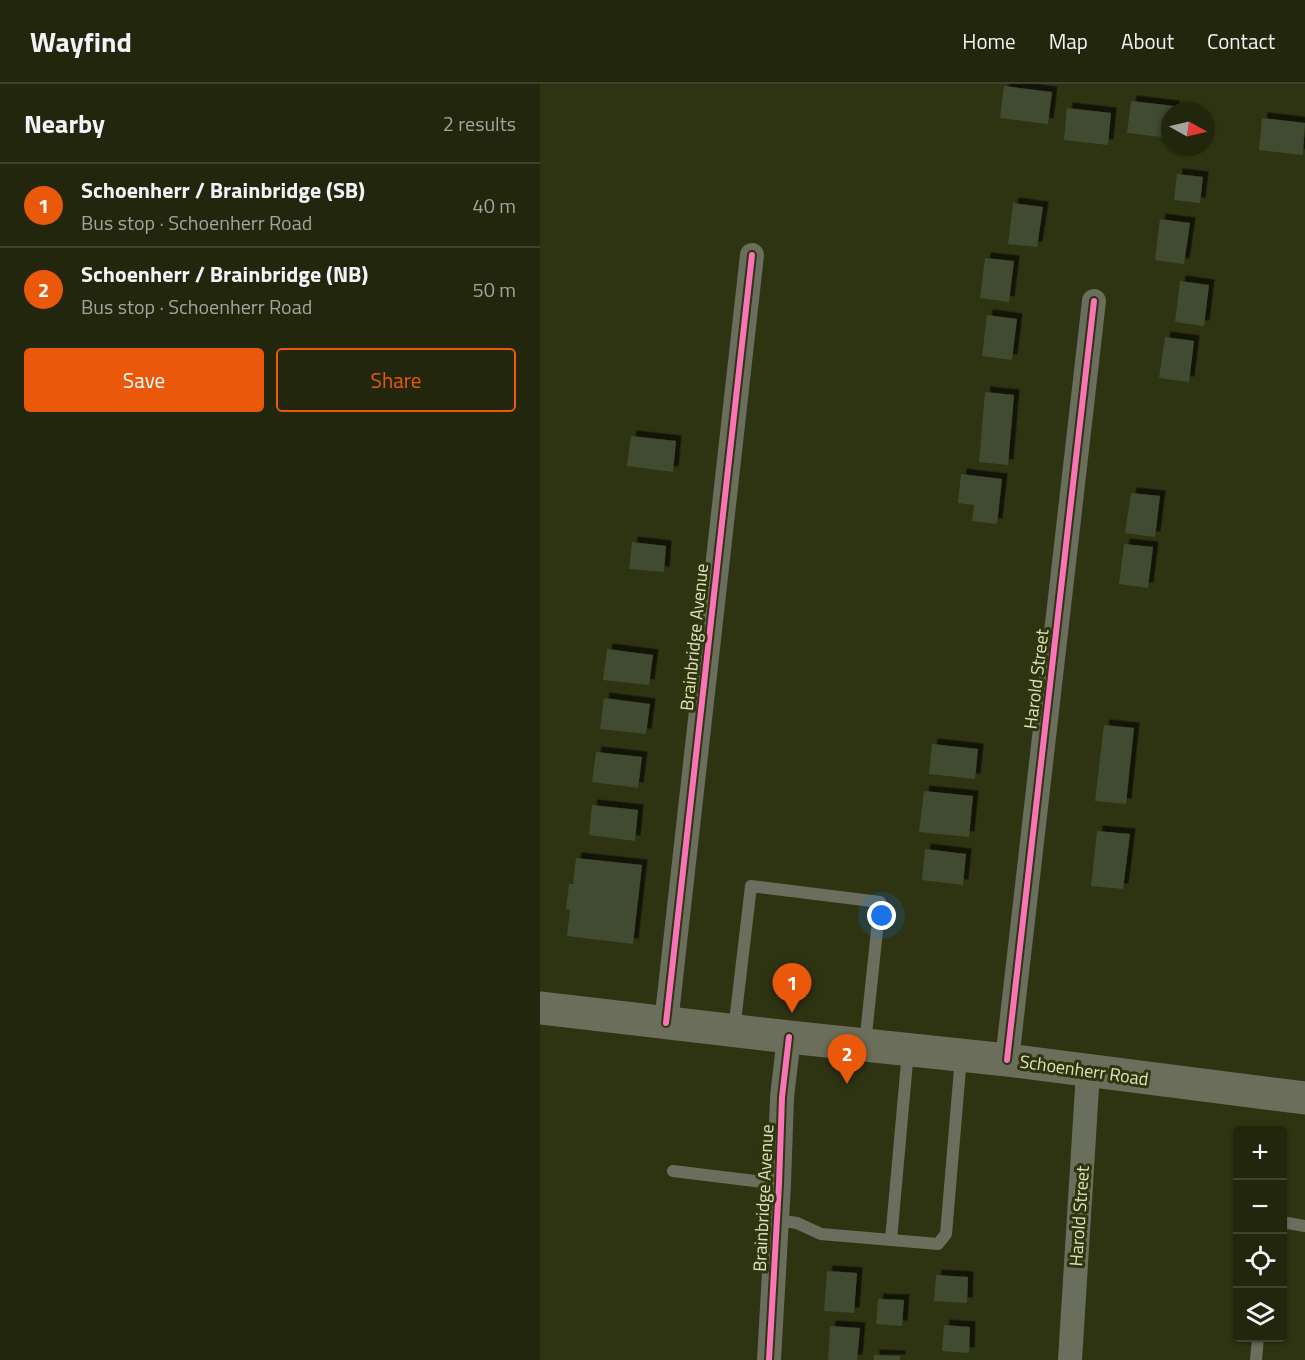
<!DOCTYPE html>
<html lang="en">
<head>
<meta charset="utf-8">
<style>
  :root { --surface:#22260d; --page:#2e321b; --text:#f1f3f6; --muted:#a2a59d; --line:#3f432e; --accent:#ea580c }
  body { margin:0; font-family:"Titillium Web",sans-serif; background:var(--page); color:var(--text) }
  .controls { position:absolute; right:18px; bottom:18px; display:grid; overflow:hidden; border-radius:6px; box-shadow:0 2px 4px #0004 }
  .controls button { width:54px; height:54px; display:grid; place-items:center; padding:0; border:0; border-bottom:2px solid var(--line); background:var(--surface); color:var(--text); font:30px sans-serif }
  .compass { position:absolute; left:621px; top:18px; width:54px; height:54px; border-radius:50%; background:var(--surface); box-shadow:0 2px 4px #0004; rotate:98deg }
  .you { position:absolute; left:342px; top:832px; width:21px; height:21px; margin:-15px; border:4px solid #fff; border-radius:50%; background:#1a73e8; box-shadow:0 0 0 9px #1a73e833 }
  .badge { display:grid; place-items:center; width:39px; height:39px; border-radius:50%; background:var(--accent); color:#fff; font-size:20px; font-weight:700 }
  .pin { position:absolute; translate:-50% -50px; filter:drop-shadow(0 2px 3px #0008) }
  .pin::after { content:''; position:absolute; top:32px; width:21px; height:18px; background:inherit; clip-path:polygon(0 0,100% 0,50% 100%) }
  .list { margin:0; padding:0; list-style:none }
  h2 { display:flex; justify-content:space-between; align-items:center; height:78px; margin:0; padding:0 24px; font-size:26px }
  h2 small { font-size:20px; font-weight:400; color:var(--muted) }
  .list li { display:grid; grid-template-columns:39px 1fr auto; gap:18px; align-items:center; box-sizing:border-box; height:84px; padding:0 24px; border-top:2px solid var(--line) }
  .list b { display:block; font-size:22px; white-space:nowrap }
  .list p { margin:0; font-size:20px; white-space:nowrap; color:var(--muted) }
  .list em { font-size:20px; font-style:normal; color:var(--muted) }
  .actions { display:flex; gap:12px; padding:18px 24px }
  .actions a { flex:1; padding:14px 0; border:2px solid var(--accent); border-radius:6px; text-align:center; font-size:21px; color:var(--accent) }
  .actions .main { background:var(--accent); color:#fff }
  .icon { flex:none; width:33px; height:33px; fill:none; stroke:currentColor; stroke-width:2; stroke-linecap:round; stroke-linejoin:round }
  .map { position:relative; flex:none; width:765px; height:1276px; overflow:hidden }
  header { display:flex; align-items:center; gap:36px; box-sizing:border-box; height:84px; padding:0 30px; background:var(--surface); border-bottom:2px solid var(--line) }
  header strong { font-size:28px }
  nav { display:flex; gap:33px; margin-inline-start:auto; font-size:21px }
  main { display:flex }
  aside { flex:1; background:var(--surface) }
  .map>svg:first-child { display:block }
  .building { fill:#404b30; filter:url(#shadow) }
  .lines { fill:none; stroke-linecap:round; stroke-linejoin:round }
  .lane { stroke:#6a6e5d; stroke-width:12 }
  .street { stroke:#6a6e5d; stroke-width:24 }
  .secondary { stroke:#6a6e5a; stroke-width:33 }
  .cycleway-casing { stroke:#2f360e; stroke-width:10 }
  .cycleway { stroke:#fb73b8; stroke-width:6 }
  .labels { text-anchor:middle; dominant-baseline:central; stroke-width:6; stroke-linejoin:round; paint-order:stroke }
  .street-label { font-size:18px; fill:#dbe4bf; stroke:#2f360e }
</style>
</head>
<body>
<header>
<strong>Wayfind</strong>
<nav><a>Home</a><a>Map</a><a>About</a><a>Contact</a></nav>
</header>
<main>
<aside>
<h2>Nearby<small>2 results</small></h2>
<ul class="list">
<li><span class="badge">1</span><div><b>Schoenherr / Brainbridge (SB)</b><p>Bus stop · Schoenherr Road</p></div><em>40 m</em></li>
<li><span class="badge">2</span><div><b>Schoenherr / Brainbridge (NB)</b><p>Bus stop · Schoenherr Road</p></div><em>50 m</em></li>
</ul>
<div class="actions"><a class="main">Save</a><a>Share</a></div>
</aside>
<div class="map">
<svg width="765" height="1276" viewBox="0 0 765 1276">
  <defs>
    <filter id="shadow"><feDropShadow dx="5.5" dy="-5.5" stdDeviation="0" flood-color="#0009"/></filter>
  </defs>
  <rect width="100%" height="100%" fill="#2e3311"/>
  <path class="building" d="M464,2L512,8L508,40L460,34Z
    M591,17L634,22V27H630V54L587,49Z
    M527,24L571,29L568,61L524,56Z
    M722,34L765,39L763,71L719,66Z
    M637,90L663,93L660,119L634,116Z
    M473,119L503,123L497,163L468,160Z
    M620,135L650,139L644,180L615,176Z
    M445,174L474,177L469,218L440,214Z
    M640,197L669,201L664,242L635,238Z
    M447,231L477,235L472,276L442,272Z
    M625,253L654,257L649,298L619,294Z
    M445,308L474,311L468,381L439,378Z
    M91,352L136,357L133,388L87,382Z
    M421,390L462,395L457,440L432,437L434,421L418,419Z
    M591,409L620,412L615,453L585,449Z
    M92,458L126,462L124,488L89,485Z
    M584,460L613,463L608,504L579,500Z
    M67,565L113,571L109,601L63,596Z
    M64,614L110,620L106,650L60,645Z
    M564,641L594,644L586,720L555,717Z
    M392,660L438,665L435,695L389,690Z
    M56,668L102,673L98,704L52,698Z
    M384,707L433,712L429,753L379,748Z
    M52,721L98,726L95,757L49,751Z
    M557,747L590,750L583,805L551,802Z
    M385,765L426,770L423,801L382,796Z
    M36,774L102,781L93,860L27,852L30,826L26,825L29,800H33Z
    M287,1187L317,1189L314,1229L284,1227Z
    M396,1191L428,1193L427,1219L394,1217Z
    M338,1215L364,1216L362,1242L336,1240Z
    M404,1241L430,1243L429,1269L402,1267Z
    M290,1242L320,1244L317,1276H288Z
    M334,1271L360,1272V1276H334Z"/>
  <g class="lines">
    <path class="lane" d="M194,946L211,802L340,818L325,960
      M133,1087L239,1100
      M237,1136L257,1139L281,1150L398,1160L406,1150L421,973
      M742,1138L765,1142
      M351,1156L368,967
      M716,1276L718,1254"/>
    <path class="street" d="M126,939L212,171
      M467,976L554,217
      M229,1276L239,1100L242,1013L249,953
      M530,1276L548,988"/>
    <path class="secondary" d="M0,924L249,953L467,976L765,1014"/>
    <defs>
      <path id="cycleway" d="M126,939L212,171
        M467,976L554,217
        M229,1276L239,1100L242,1013L249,953"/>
    </defs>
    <use href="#cycleway" class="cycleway-casing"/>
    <use href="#cycleway" class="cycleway"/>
  </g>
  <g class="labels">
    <g class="street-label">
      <text transform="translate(154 553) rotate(-84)">Brainbridge Avenue</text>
      <text transform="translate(496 595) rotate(-83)">Harold Street</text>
      <text transform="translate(544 986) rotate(8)">Schoenherr Road</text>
      <text transform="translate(223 1114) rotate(-87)">Brainbridge Avenue</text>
      <text transform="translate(539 1132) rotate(-86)">Harold Street</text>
    </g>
  </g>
</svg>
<div class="controls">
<button>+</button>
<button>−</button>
<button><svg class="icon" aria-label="locate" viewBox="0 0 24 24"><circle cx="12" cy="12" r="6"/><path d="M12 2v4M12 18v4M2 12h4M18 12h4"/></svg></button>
<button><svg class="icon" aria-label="layers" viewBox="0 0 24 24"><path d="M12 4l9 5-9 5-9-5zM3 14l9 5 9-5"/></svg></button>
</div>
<svg class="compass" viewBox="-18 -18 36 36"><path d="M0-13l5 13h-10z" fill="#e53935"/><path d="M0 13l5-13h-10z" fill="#a2a59d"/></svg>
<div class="you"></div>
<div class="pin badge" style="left:252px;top:929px">1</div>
<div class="pin badge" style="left:307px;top:1000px">2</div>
</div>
</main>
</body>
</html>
